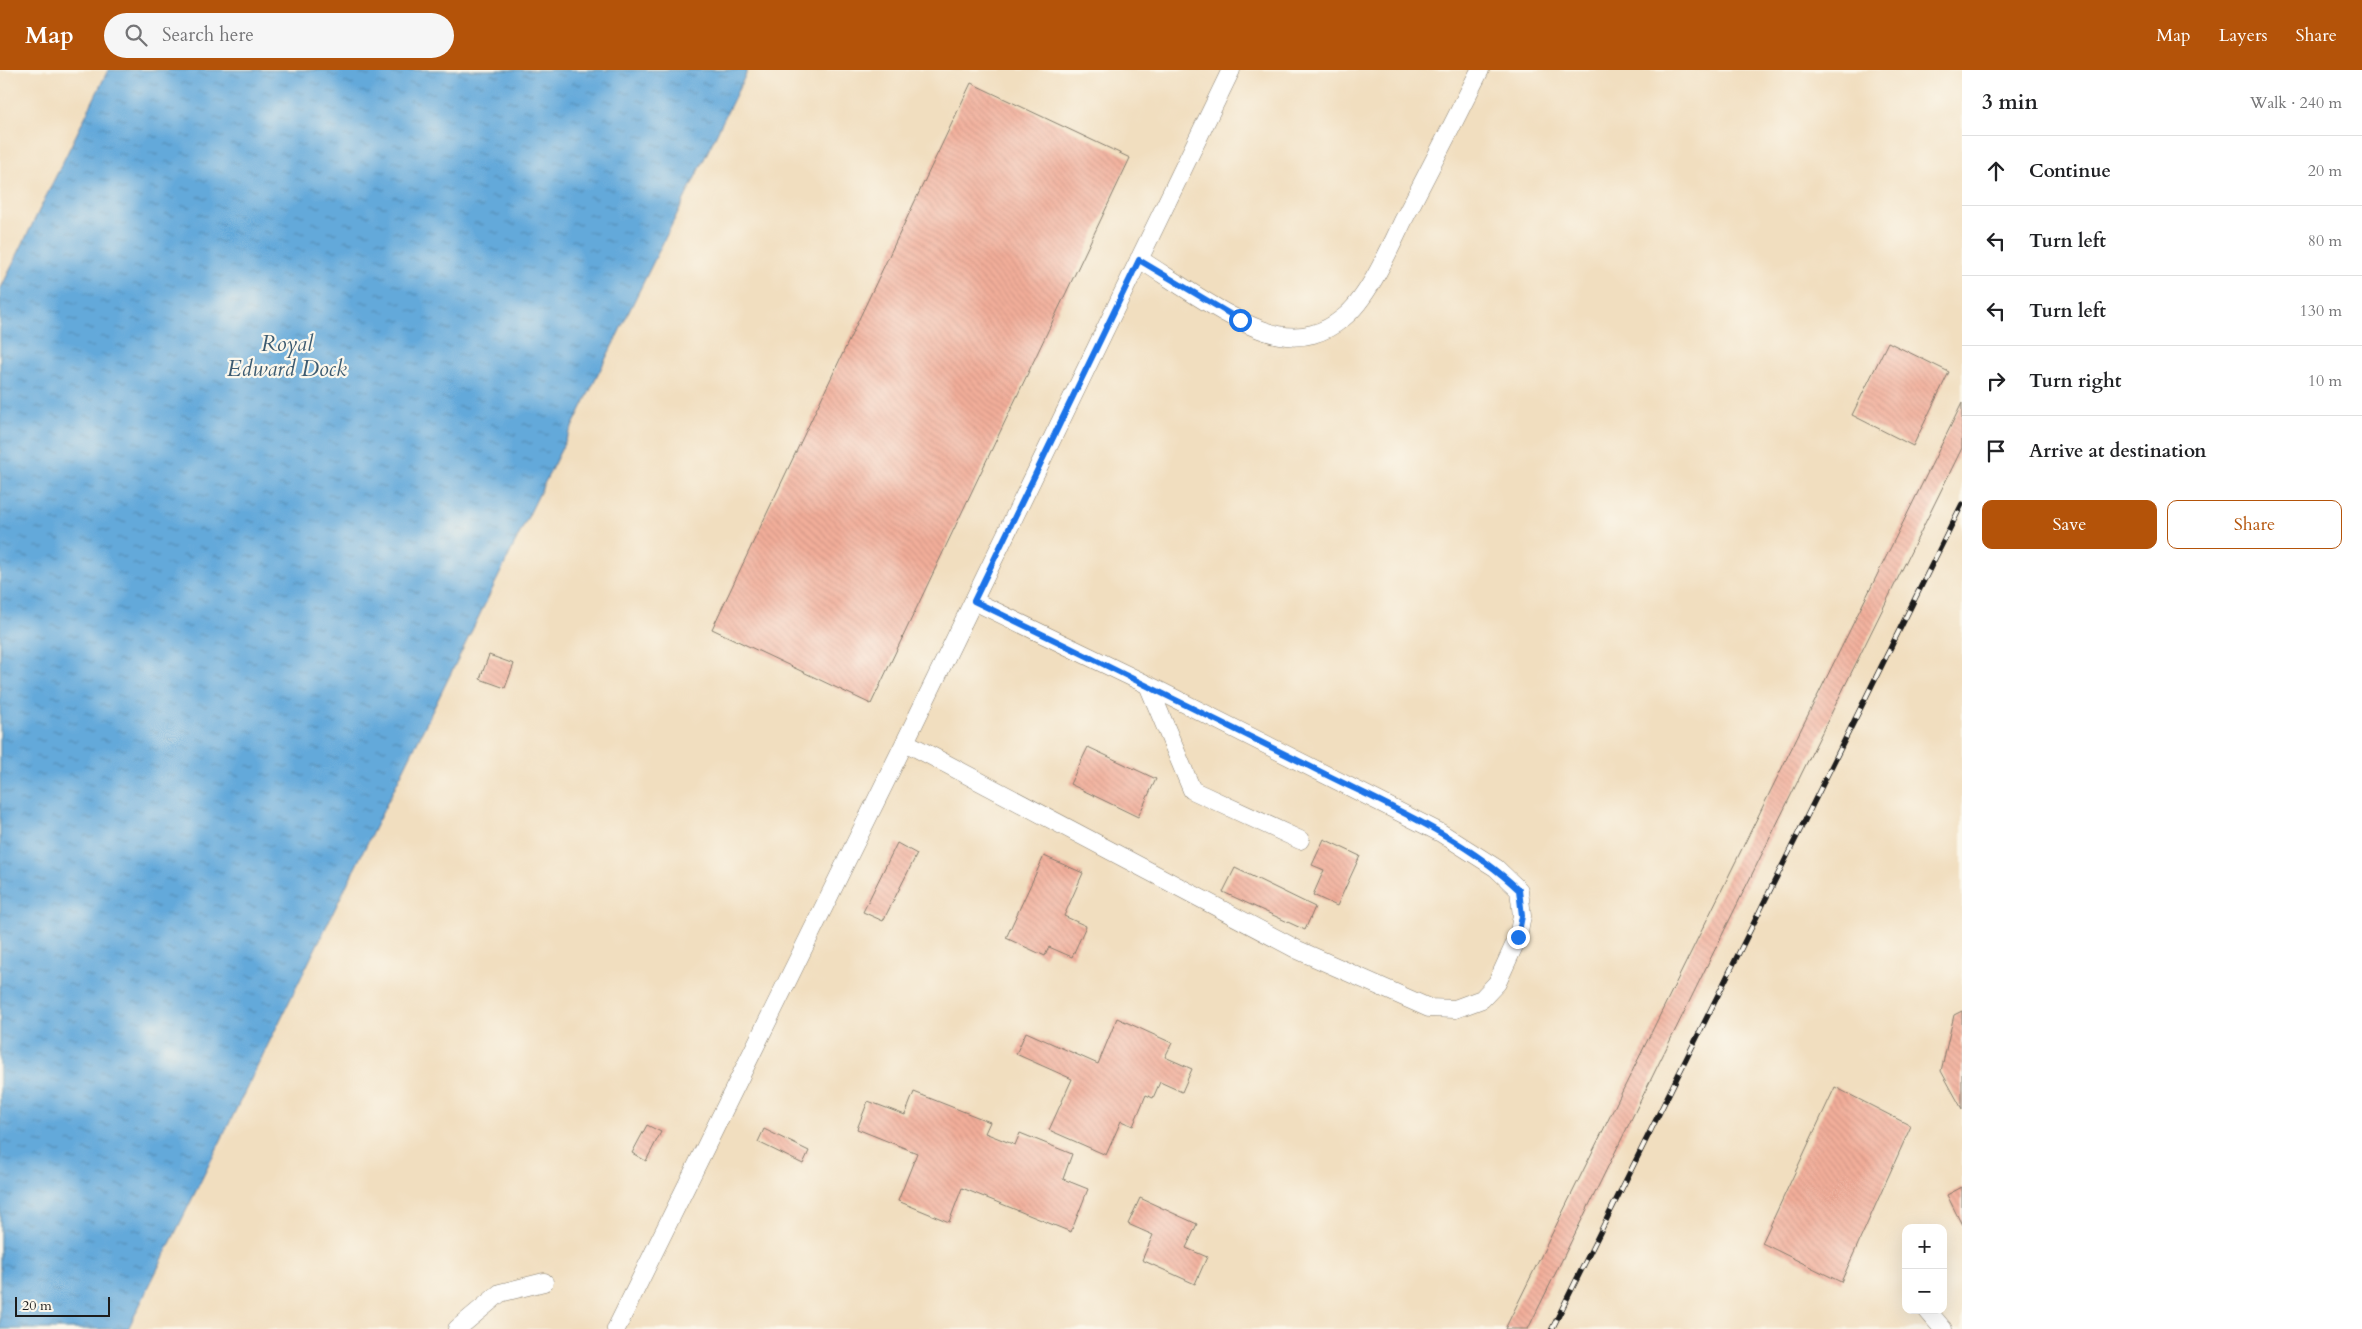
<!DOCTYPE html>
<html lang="en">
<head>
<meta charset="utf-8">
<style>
  :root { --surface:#fff; --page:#f6f6f6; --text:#202124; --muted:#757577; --line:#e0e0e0; --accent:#b45309 }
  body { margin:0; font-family:Cardo,serif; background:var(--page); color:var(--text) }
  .controls { position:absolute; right:15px; bottom:15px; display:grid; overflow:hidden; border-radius:10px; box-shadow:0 5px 20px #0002 }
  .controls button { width:45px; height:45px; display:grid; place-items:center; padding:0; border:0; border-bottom:1px solid var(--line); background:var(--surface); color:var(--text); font:25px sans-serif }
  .scale { position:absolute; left:15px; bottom:12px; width:95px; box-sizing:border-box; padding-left:5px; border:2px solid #1c1c1c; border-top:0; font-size:14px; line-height:18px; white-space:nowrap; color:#1c1c1c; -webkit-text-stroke:4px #fbf7ec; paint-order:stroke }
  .stop { position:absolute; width:15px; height:15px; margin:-11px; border:4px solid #1a73e8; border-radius:50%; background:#fff }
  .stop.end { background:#1a73e8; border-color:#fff; box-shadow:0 1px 5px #0008 }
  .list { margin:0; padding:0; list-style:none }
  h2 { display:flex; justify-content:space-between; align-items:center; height:65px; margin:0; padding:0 20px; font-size:21px }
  h2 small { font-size:16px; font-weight:400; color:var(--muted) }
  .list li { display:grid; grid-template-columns:32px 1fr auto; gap:15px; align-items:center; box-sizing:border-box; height:70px; padding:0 20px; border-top:1px solid var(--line) }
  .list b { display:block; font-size:19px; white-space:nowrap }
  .list em { font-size:16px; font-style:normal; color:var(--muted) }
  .actions { display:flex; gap:10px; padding:15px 20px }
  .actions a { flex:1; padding:11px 0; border:1px solid var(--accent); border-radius:10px; text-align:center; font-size:18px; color:var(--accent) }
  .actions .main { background:var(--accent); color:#fff }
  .icon { flex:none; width:28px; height:28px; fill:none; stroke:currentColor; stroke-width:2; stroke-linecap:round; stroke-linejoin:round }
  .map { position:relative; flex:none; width:1962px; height:1259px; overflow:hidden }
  header { display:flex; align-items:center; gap:30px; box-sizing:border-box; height:70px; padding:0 25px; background:var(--accent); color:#fff }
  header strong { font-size:24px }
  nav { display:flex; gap:28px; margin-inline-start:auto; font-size:18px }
  .search { width:350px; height:45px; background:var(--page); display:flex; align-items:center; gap:12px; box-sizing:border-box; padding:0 18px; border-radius:28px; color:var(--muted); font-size:19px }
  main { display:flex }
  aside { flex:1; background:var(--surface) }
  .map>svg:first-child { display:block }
  .water { fill:url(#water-ripples); stroke:#40627b }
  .building { fill:url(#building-back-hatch) }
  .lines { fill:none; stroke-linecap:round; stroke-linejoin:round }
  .service-casing { stroke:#867d6e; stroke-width:19 }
  .service { stroke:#fff; stroke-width:18 }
  .rail-casing { stroke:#1c1c1c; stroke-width:5.5 }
  .rail { stroke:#fbf7ec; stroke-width:4; stroke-dasharray:11; stroke-linecap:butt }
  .route { stroke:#1a73e8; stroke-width:6 }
  .labels { text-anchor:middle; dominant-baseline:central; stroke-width:4.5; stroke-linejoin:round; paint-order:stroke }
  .water-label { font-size:22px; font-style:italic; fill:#3c5b71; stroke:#fbf7ec }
</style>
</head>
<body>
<header>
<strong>Map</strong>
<div class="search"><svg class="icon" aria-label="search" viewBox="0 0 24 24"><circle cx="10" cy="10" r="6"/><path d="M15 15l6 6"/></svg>Search here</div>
<nav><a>Map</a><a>Layers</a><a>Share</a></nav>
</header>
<main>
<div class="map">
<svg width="1962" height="1259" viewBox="0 0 1962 1259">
  <defs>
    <pattern id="water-ripples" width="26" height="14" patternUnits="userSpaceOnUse" patternTransform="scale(1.25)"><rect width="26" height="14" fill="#64a9da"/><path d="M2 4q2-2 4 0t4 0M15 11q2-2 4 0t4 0" fill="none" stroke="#5289b0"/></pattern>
    <pattern id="building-back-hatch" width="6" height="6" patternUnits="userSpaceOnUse" patternTransform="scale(1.25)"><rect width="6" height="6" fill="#f2ae9a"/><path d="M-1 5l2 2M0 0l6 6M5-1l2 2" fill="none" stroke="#cf9584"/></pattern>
  </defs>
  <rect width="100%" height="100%" fill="#fbf7ec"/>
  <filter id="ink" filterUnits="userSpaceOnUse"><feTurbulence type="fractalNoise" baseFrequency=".02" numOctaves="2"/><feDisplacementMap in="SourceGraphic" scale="10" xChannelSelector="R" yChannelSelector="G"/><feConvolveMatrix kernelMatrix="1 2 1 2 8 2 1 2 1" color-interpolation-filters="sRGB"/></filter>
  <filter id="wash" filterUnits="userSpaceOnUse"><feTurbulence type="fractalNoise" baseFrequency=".0096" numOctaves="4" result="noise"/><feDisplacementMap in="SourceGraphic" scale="20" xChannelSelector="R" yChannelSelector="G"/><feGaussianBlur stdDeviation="1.12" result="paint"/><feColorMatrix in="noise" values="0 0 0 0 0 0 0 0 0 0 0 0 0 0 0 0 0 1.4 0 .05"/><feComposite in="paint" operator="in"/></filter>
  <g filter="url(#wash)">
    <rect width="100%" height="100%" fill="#f1debf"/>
    <path class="water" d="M108,0H748L128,1259H0V220Z"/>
    <g id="blocks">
      <path class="building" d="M971,13L1130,88L871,634L712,559Z
        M1888,272L1949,302L1913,376L1852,345Z
        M1962,333V378L1528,1259H1505Z
        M489,585L514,594L505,618L480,609Z
        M1088,677L1156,709L1138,747L1070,714Z
        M1324,769L1360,786L1337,836L1313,825L1324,800L1312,795Z
        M897,773L917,784L883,851L863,842Z
        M1044,786L1083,803L1064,846L1086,856L1072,887L1049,877L1045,886L1006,868Z
        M1235,798L1315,837L1305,860L1223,822Z
        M1962,941V1039L1941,1001L1954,945Z
        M1117,948L1172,973L1165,987L1192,999L1182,1022L1160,1012L1153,1028L1146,1025L1133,1056L1121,1051L1106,1085L1049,1060L1072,1009L1016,984L1026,962L1098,994Z
        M1835,1017L1911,1056L1841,1212L1762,1173Z
        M914,1022L990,1052L985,1063L1015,1075L1020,1063L1072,1084L1063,1109L1088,1119L1071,1162L962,1118L949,1152L898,1131L917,1083L857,1059L868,1031L905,1045Z
        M647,1055L661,1062L646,1091L632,1083Z
        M764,1059L809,1081L803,1094L758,1072Z
        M1962,1117V1155L1947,1125Z
        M1140,1128L1197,1154L1186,1178L1207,1187L1195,1214L1142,1190L1153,1165L1128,1154Z"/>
    </g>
  </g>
  <g filter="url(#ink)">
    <use href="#blocks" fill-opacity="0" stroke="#867d6e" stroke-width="1"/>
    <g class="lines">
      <defs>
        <path id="service" d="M1139,189C1178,213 1236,256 1279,265C1302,270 1325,263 1343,248C1368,229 1390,178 1404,149C1430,99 1455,50 1480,0
          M974,531L1148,615L1192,720L1300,770
          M905,672L1298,880L1429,938L1455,939L1482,929L1497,913L1518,867L1522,846L1519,820L1496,798L1441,763L1148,615
          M1927,1240L1943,1259
          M457,1259L500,1223L544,1212
          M616,1259L905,672L1231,0"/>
      </defs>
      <use href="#service" class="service-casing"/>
      <use href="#service" class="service"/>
      <defs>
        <path id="rail" d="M1552,1259L1962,434"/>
      </defs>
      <use href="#rail" class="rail-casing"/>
      <use href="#rail" class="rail"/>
    </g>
  </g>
  <g class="lines" filter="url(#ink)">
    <path class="route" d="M1240,250L1139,190L974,531C1086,585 1197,640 1309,696C1381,733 1460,764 1519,820L1522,846L1518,867"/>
  </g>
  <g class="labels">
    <g class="water-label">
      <text x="287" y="274">Royal<tspan x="287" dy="25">Edward Dock</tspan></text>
    </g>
  </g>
</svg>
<div class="controls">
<button>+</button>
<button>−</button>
</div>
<div class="scale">20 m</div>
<div class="stop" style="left:1240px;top:250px"></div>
<div class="stop end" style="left:1518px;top:867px"></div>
</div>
<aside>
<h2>3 min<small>Walk · 240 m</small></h2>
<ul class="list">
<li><svg class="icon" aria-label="ahead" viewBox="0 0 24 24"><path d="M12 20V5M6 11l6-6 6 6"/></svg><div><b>Continue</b></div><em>20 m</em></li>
<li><svg class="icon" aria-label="left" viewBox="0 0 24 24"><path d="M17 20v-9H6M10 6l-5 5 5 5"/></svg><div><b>Turn left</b></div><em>80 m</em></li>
<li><svg class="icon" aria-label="left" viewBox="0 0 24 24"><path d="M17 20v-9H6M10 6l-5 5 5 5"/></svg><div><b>Turn left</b></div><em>130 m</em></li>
<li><svg class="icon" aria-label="right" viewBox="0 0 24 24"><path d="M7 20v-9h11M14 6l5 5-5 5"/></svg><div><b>Turn right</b></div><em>10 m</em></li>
<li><svg class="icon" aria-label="arrive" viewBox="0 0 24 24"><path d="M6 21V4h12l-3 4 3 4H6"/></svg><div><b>Arrive at destination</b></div></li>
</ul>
<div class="actions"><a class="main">Save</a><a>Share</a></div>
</aside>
</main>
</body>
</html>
